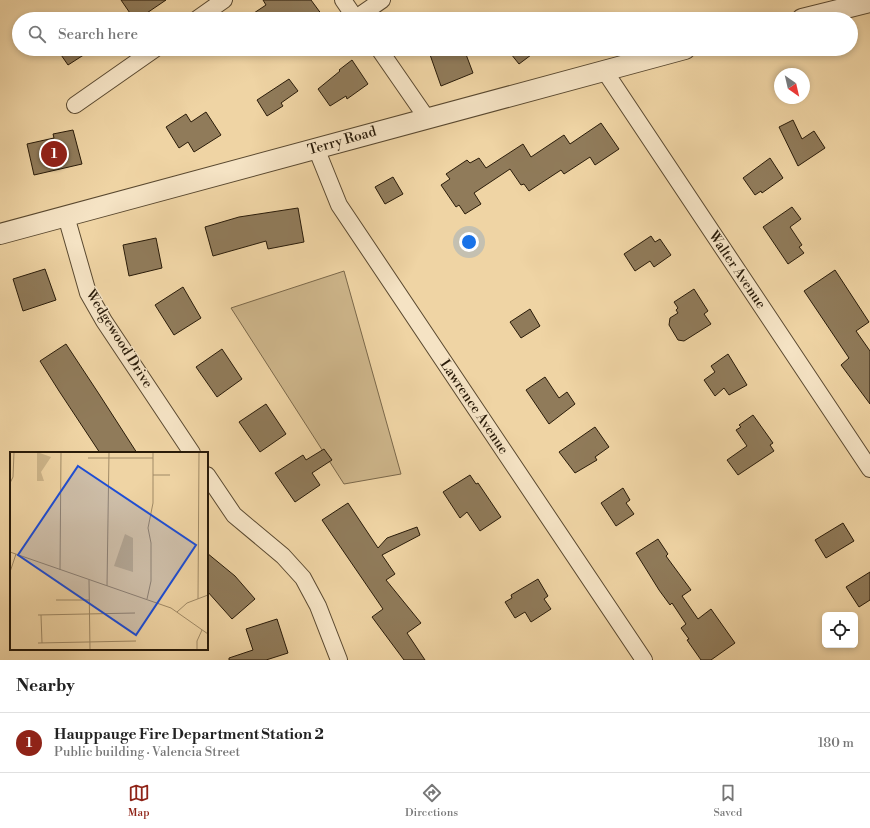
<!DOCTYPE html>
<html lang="en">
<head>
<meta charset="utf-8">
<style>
  :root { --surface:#fff; --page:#f2f2f2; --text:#222; --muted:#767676; --line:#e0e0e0; --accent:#8f2418 }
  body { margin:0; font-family:"Libre Bodoni",serif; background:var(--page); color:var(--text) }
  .controls { position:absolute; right:12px; bottom:12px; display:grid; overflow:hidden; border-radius:6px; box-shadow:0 2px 6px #0003 }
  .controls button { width:36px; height:36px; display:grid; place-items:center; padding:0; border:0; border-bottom:1px solid var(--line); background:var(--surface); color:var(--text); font:20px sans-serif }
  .compass { position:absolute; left:774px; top:68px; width:36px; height:36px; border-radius:50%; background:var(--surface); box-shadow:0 2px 6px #0003; rotate:146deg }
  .you { position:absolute; left:469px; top:242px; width:14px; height:14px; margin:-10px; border:3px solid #fff; border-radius:50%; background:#1a73e8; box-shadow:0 0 0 6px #1a73e833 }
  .badge { display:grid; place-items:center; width:26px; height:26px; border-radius:50%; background:var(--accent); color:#fff; font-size:13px; font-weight:700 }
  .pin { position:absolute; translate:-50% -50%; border:2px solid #fff; box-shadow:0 1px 4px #0006 }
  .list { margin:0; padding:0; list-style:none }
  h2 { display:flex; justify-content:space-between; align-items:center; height:52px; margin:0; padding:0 16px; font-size:17px }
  h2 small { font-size:13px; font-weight:400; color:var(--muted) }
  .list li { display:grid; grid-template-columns:26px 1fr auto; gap:12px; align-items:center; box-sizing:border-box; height:60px; padding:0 16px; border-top:1px solid var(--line) }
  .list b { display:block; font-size:15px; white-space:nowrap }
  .list p { margin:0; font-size:13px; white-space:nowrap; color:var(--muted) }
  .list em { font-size:13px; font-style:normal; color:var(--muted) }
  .icon { flex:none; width:22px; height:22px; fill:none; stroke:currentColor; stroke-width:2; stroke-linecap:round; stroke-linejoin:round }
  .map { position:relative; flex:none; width:870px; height:660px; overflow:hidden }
  .search { position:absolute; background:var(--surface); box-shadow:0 2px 6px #0003; left:12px; right:12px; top:12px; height:44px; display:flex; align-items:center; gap:10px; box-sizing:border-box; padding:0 14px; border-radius:22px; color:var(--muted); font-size:15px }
  .sheet { height:112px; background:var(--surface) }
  nav { display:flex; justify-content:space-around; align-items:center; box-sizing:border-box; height:56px; border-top:1px solid var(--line); background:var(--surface); font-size:11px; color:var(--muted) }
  nav a { display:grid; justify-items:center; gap:2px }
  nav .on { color:var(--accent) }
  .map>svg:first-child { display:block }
  .green { fill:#cdb58a; stroke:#7b684a }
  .building { fill:#907b5a; stroke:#291b09 }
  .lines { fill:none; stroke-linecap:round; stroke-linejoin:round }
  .minor-casing { stroke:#5a4930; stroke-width:18 }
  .tertiary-casing { stroke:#5a4930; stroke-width:22 }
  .minor { stroke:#f5e3c4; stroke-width:16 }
  .tertiary { stroke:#f5e3c4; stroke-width:20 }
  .labels { text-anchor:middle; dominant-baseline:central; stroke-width:3; stroke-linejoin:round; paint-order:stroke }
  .street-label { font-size:14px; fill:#291b09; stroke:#f5e3c4 }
  .inset-road { fill:none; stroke:#a08a66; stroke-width:1 }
  .view { fill:#1d4ed8; fill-opacity:0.15; stroke:#1d4ed8; stroke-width:2 }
  .inset-edge { fill:none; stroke:#291b09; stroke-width:2 }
</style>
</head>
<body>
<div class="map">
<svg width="870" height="660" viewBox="0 0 870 660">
  <rect width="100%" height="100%" fill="#efd4a4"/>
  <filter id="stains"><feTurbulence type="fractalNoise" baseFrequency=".005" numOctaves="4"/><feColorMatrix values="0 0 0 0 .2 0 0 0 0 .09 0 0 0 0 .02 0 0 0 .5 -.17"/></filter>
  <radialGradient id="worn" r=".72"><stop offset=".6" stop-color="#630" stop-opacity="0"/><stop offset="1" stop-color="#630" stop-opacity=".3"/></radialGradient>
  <path class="green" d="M344,271L401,474L344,484L231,308Z"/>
  <path class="building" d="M121,0H166L138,19H134Z
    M263,0H311L325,19H245L266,5Z
    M57,49H93L68,65Z
    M428,49H464L473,73L441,86Z
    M507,49H539L519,64Z
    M352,60L368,84L347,99L346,96L330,106L318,89L340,71L339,70Z
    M289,79L298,91L281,103L283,106L267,116L257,100Z
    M206,112L221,135L194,152L188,142L179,148L166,127L186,114L191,122Z
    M793,120L802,139L814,131L825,148L798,166L779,127Z
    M601,123L619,149L595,165L590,157L564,174L561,170L529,191L524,184L521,185L510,169L474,193L481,204L465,214L459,205L456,207L441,185L450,179L446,174L467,160L470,163L479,158L486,168L523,144L531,157L564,135L570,144Z
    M73,130L82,164L34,175L27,144L54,138L53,134Z
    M770,158L783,178L762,193L761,191L755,195L743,178Z
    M393,177L403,194L385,204L375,187Z
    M792,207L801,219L790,227L802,245L799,247L804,253L788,264L763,227Z
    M298,208L304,242L268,249L266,241L213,256L205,227L239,217Z
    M651,236L655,242L660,239L671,255L654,267L650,261L635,271L624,254Z
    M156,238L162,268L129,276L123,245Z
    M45,269L56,300L23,311L13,279Z
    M835,270L869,322L856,331L870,351V404L841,365L849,358L804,291Z
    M183,287L201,318L174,335L155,305Z
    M694,289L708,311L704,314L711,324L684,341L678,340L669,325L670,318L678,313L676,310L678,308L674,302Z
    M530,309L540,326L521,338L510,322Z
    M66,344L99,394L137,453H100L59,391L40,361Z
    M222,349L242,379L217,397L196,367Z
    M728,354L747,385L729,395L724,388L715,396L704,380L715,372L711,366Z
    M545,377L559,398L567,392L575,404L549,424L526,390Z
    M266,404L286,434L260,452L239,422Z
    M753,415L773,443L770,445L774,451L738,475L727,460L747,446L736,430L741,427L739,425Z
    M595,427L609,447L595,457L597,460L575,473L559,452Z
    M324,449L332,460L312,473L320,485L295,502L275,473L303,455L306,460Z
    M470,475L476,484L478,483L501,517L480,531L467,512L460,518L443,492Z
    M623,488L630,500L626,503L634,514L616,526L601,503Z
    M348,503L378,548L387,538L417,527L420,535L382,555L395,574L386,580L421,623L407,633L425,660H404L372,617L383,609L322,520Z
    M843,523L854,541L826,558L815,540Z
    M658,539L668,554L666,556L691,590L682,596L698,619L711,609L735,643L711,660H701L687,640L689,639L681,628L686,624L672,603L670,605L659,590L636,553Z
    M207,553L235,576L255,599L232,619L207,591Z
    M870,572V600L859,607L846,587Z
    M538,579L548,596L544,599L551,609L531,622L525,612L515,618L505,602L512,598L511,595Z
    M277,619L288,653L266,660H229V658L253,650L246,629Z"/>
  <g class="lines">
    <defs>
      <path id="minor" d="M343,0L356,19
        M356,18L382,0
        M197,19L224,0
        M379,49L426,117
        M604,70L870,469
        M75,105L155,49
        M316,148L339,205L644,660
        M66,216L88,293L104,321L192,453
        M207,475L234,515L283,556L303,578L318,606L339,660"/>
      <path id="tertiary" d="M802,19L870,2
        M0,234L685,49"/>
    </defs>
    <use href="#minor" class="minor-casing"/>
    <use href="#tertiary" class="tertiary-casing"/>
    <use href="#minor" class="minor"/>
    <use href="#tertiary" class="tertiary"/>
  </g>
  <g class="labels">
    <g class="street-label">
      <text transform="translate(342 141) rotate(-16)">Terry Road</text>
      <text transform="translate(737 270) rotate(56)">Walter Avenue</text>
      <text transform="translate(119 339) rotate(58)">Wedgewood Drive</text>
      <text transform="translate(474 407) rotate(56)">Lawrence Avenue</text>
    </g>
  </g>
  <g transform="translate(10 452)">
    <rect width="198" height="198" fill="#efd4a4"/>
    <path d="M27,0L41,5L31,20L34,29H27ZM115,82L123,86V120L104,114Z" fill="#cdb58a"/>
    <path class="inset-road" d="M78,6H143M143,23H160M0,31L3,25L4,0M0,100L161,156L198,182M50,118L51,0M0,120L6,102M79,128L80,198M97,134L99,0M137,147L141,129V91L138,76L143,51V0M188,147L189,0M46,148H79M167,160L177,151L198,143M28,163L125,161M31,163L32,191M28,191L126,189M187,198V189L192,178"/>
    <path class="view" d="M68,14L186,93L126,183L8,103Z"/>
    <rect width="198" height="198" class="inset-edge"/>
  </g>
  <rect width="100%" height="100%" filter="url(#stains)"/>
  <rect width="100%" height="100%" fill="url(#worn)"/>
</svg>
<div class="controls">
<button><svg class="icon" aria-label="locate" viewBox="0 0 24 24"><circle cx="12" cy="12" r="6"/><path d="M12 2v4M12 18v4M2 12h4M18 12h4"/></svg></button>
</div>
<svg class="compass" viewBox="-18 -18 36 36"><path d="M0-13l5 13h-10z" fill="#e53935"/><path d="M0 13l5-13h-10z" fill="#767676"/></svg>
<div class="you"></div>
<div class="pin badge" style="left:54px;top:154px">1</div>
<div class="search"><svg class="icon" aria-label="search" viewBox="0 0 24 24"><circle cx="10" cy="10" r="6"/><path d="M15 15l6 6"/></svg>Search here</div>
</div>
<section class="sheet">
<h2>Nearby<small></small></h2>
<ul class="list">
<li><span class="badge">1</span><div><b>Hauppauge Fire Department Station 2</b><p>Public building · Valencia Street</p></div><em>180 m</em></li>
</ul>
</section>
<nav>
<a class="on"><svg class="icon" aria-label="map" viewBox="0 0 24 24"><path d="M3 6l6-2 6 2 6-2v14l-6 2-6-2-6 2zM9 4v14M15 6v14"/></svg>Map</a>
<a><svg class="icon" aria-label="directions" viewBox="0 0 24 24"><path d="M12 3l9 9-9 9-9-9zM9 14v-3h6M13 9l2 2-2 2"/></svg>Directions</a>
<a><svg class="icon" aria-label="saved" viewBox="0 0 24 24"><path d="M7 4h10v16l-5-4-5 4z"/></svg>Saved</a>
</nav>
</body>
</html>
